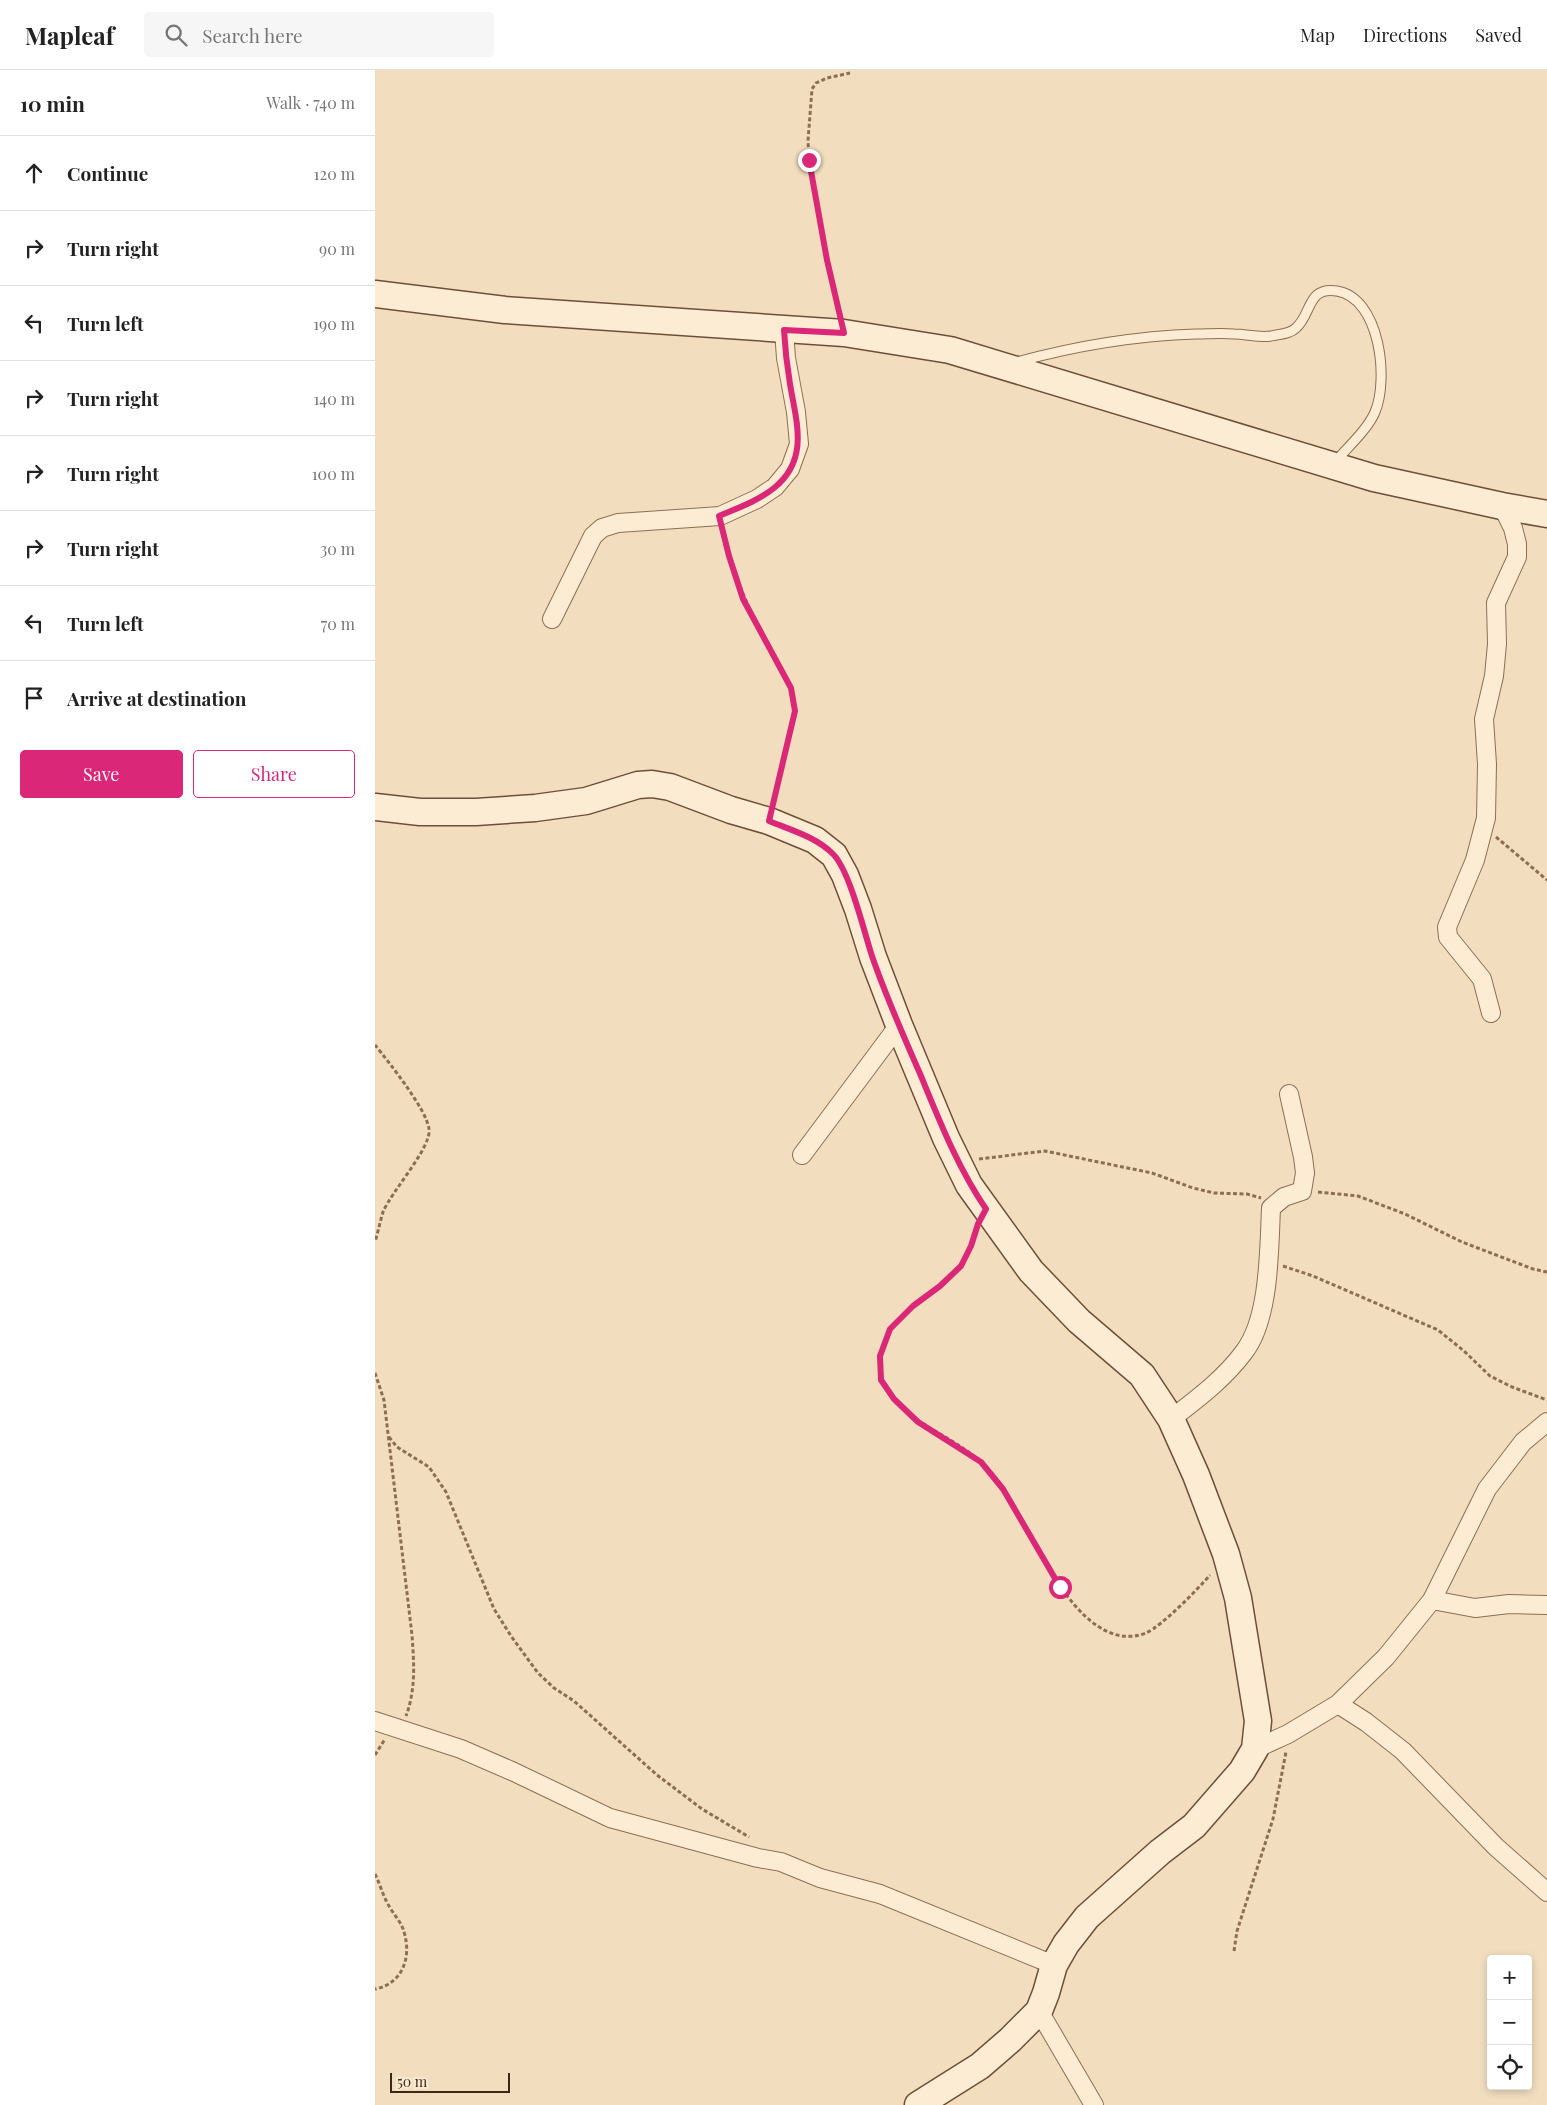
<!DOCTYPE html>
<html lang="en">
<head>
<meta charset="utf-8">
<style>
  :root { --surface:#fff; --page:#f6f6f6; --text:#222; --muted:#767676; --line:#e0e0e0; --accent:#db2777 }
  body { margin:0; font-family:"Playfair Display",serif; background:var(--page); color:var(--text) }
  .controls { position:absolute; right:15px; bottom:15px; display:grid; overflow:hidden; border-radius:5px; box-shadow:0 2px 8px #0003 }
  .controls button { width:45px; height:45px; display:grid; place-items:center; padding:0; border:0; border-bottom:1px solid var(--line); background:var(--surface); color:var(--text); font:25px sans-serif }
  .scale { position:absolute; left:15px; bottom:12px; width:120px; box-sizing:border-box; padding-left:5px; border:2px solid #3b281b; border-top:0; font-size:14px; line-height:18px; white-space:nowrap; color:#3b281b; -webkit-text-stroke:4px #f9e9cf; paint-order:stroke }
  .stop { position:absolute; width:15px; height:15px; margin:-11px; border:4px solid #db2777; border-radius:50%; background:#fff }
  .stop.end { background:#db2777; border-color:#fff; box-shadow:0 1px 5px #0008 }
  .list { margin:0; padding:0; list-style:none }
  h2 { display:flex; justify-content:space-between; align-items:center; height:65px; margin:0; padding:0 20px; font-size:21px }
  h2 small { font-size:16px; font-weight:400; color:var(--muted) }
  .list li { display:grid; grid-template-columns:32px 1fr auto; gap:15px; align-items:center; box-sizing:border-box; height:75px; padding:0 20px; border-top:1px solid var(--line) }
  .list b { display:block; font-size:19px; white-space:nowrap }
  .list em { font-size:16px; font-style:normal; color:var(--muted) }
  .actions { display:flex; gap:10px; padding:15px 20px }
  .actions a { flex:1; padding:11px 0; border:1px solid var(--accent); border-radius:5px; text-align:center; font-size:18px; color:var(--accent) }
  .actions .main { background:var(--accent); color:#fff }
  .icon { flex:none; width:28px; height:28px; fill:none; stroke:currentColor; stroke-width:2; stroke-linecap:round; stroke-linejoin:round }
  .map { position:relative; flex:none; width:1172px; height:2035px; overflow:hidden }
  header { display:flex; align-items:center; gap:30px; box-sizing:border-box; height:70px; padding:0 25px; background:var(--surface); border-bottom:1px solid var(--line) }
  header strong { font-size:24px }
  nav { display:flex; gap:28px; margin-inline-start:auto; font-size:18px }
  .search { width:350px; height:45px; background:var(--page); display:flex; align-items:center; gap:12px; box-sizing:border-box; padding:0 18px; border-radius:5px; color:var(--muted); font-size:19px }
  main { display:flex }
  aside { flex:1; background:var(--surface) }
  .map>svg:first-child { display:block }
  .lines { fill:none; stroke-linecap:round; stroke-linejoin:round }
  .lane-casing { stroke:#8d6e55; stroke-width:11 }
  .street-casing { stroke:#8d6e55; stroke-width:20 }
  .secondary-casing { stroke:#6f4e39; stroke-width:29 }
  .path { stroke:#8d6e55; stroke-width:3; stroke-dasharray:4 2.5; stroke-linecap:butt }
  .lane { stroke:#fcecd3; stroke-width:9 }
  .street { stroke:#fcecd3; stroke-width:18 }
  .secondary { stroke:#fcecd3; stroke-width:26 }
  .route { stroke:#db2777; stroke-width:6 }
</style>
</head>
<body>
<header>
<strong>Mapleaf</strong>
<div class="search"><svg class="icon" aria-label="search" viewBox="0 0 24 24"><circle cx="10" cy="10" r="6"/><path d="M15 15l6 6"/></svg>Search here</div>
<nav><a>Map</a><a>Directions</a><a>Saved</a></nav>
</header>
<main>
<aside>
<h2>10 min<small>Walk · 740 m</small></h2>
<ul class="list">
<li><svg class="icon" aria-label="ahead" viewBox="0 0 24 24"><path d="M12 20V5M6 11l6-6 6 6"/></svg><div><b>Continue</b></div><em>120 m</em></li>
<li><svg class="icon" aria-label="right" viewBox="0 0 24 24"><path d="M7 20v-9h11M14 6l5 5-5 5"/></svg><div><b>Turn right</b></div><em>90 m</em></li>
<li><svg class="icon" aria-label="left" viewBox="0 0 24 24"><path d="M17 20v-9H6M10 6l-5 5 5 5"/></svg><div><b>Turn left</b></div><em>190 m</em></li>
<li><svg class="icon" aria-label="right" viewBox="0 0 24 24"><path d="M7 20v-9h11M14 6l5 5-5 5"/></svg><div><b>Turn right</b></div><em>140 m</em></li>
<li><svg class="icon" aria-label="right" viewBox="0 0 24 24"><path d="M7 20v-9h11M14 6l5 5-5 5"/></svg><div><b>Turn right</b></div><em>100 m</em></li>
<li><svg class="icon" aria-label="right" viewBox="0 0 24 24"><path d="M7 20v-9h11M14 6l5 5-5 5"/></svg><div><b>Turn right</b></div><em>30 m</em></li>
<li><svg class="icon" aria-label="left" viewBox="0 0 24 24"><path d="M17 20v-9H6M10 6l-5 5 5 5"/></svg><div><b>Turn left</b></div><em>70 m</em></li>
<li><svg class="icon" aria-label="arrive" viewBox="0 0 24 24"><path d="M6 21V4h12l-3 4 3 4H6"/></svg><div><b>Arrive at destination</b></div></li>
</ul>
<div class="actions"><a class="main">Save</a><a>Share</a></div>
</aside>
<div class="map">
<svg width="1172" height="2035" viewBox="0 0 1172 2035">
  <rect width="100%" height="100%" fill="#f2debf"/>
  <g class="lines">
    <defs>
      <path id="lane" d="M642,292C700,276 760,266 821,264C833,264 846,263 859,264C871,264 884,268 896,266C905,264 915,264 921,258C937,244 932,216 962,221C1005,228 1014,309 1000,342C993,359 972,378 960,392"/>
      <path id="street" d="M177,549L218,466L227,458L243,453L345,446L382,429L400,417L415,399L424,374L421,342L411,288L409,260
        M1116,943L1107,909L1073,867L1072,857L1100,790L1111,748L1112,694L1109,649L1119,606L1122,574L1121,533L1142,487V474L1138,458L1127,436
        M427,1085L524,955
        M796,1349C822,1329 849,1309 869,1282C895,1248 894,1180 896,1138L909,1127L927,1121L930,1103L928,1087L914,1024
        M1057,1530L1100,1538L1134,1534L1172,1535
        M963,1634L991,1652L1028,1681L1121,1777L1172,1822
        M0,1651L86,1679L139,1702L235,1748L383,1788L406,1792L445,1808L505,1824L679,1895
        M880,1679L913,1664L963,1634L1011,1587L1057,1530L1112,1419L1148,1372L1172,1352
        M664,1941L719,2035"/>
      <path id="secondary" d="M0,224L130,240L469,263L575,280L999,408L1127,436L1172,444
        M0,737L45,742H101L160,738L211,731L263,715L277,714L295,717L356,740L394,751L440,770L459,785L470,805L483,839L498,887L524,955L571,1068L594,1115L656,1201L704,1251L767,1305L796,1349L821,1405L851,1484L863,1528L883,1651L880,1679L867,1701L819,1756L785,1782L712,1847L691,1874L679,1895L671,1923L664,1941L635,1970L605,1996L543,2035"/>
    </defs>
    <use href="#lane" class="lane-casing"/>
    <use href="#street" class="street-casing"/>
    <use href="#secondary" class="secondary-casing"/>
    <path class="path" d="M465,243L452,190L434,90L433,71L437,19L441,13L452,8L475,3
      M348,461C361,519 387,566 416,618L420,641L399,731
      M1121,767L1172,810
      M0,975C13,991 52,1040 54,1059C57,1077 16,1122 8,1142C5,1152 3,1162 0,1172
      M604,1089L670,1081L777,1103L818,1118L839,1123L872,1124L886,1128
      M943,1122L983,1126L1030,1144L1087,1172L1158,1199L1172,1202
      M601,1160C597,1172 593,1188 584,1198C552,1234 497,1249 506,1308C507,1313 511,1317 514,1321C540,1358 575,1364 606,1392C622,1406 632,1426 643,1444C667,1484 710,1586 771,1563C787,1556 823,1519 835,1505
      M908,1196L938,1206L1063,1260L1089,1281L1115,1306L1137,1317L1172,1330
      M0,1303L9,1330L37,1565C39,1593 41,1619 31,1646
      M14,1367L22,1377L54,1397L71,1422L119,1539L136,1566L163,1603L179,1618L199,1631L282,1705L327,1739L374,1767
      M0,1685L10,1669
      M0,1804C5,1814 8,1826 14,1836C19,1845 27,1853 29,1862C37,1888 27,1914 0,1919
      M859,1881L862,1861L898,1749L911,1682"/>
    <use href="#lane" class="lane"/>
    <use href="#street" class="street"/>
    <use href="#secondary" class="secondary"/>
  </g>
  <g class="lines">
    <path class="route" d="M434,90L452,190L469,263L409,260C410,278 412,296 415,314C421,351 435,389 399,418C383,431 363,438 344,446L354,486L368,529L416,618L420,641L394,751C416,760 441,767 458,784C475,801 489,862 497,886C511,927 529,967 546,1006C565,1052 583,1098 611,1139L603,1154L596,1176L586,1196L565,1216L538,1236L515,1259L505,1286L506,1310L519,1329L543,1352L606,1392L628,1419L685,1517"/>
  </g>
</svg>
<div class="controls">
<button>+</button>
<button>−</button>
<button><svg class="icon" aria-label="locate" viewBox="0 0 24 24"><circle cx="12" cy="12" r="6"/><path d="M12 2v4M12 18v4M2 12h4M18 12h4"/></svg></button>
</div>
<div class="scale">50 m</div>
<div class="stop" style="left:685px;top:1517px"></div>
<div class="stop end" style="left:434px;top:90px"></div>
</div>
</main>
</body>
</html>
